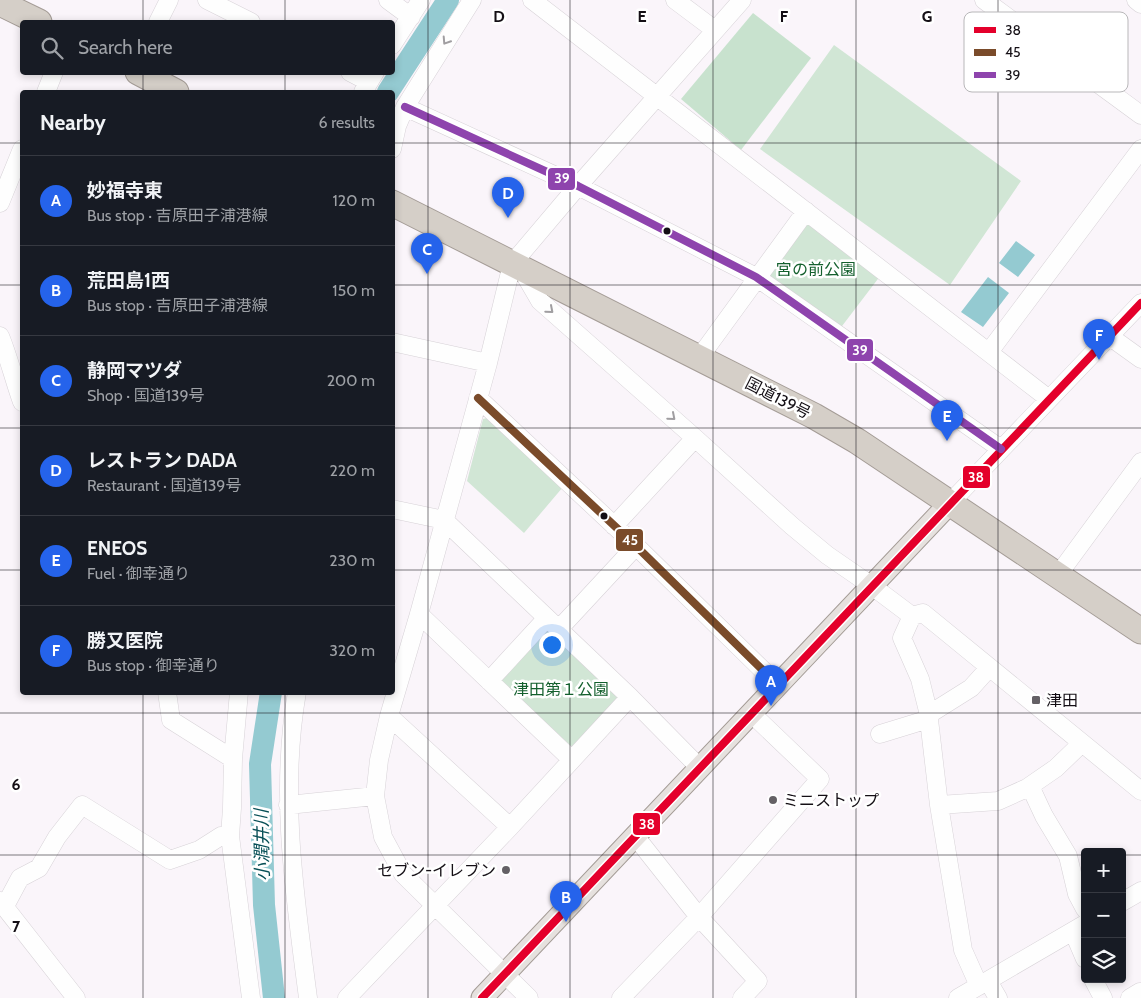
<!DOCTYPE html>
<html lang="en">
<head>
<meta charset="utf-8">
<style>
  :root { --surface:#171b24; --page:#242831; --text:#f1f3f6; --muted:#9ea1a6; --line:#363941; --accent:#2563eb }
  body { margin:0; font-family:Cabin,"Noto Sans JP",sans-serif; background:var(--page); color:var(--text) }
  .controls { position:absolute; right:15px; bottom:15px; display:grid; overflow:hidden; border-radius:5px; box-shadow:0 2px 8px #0003 }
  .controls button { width:45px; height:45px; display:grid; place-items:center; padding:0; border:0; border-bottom:1px solid var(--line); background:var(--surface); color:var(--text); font:25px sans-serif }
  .you { position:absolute; left:551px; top:644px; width:18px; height:18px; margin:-12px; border:4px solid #fff; border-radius:50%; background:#1a73e8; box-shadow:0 0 0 8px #1a73e833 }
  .badge { display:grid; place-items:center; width:32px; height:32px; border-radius:50%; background:var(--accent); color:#fff; font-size:16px; font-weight:700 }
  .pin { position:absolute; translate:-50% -41px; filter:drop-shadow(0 1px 2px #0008) }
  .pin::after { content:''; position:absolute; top:26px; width:18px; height:15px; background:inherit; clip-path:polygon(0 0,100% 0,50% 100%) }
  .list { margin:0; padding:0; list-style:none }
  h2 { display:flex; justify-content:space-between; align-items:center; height:65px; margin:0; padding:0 20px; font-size:21px }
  h2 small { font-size:16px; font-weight:400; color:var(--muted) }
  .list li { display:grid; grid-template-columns:32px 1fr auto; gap:15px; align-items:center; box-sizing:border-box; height:90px; padding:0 20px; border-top:1px solid var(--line) }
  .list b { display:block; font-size:19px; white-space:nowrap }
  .list p { margin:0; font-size:16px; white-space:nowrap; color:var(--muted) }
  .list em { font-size:16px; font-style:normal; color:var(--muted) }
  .icon { flex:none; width:28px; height:28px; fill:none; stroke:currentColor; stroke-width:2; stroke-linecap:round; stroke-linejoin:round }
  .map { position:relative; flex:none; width:1141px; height:998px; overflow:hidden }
  .search { position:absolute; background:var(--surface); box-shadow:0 2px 8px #0003; left:20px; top:20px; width:375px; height:55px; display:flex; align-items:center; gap:12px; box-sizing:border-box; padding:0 18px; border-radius:5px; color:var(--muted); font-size:19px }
  .panel { position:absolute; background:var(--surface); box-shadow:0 2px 8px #0003; left:20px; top:90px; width:375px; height:605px; border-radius:5px }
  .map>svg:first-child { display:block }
  .green { fill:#d1e6d5 }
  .forest { fill:#c8e2ce }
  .water { fill:#94cad1 }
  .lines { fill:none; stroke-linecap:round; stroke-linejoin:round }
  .river { stroke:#94cad1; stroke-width:22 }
  .minor-casing { stroke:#d7d2d7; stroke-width:19 }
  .major-casing { stroke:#a49c96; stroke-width:23 }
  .highway-casing { stroke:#a49c96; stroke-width:27 }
  .minor { stroke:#fefefe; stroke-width:18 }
  .major { stroke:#e6e1de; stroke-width:21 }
  .highway { stroke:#d5cfc8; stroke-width:25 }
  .bus-1-casing { stroke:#fff; stroke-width:11 }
  .bus-2-casing { stroke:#fff; stroke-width:11 }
  .bus-3-casing { stroke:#fff; stroke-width:11 }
  .bus-1 { stroke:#e4002b; stroke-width:8 }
  .bus-2 { stroke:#7a4b2a; stroke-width:8 }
  .bus-3 { stroke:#8e44ad; stroke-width:8 }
  .oneway { stroke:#a09ea1 }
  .grid { fill:none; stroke:#140f15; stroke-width:1; stroke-opacity:0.55 }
  .bus-dot { fill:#140f15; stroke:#fff; stroke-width:2 }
  .poi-dot { fill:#646065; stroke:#fff; stroke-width:2 }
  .labels { text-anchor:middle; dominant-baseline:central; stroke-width:5; stroke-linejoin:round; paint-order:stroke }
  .park-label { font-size:16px; fill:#14602e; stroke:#fff }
  .street-label { font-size:16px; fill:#140f15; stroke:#fff }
  .poi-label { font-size:16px; fill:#140f15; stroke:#fff; text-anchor:start }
  .water-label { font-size:18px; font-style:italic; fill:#085057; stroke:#fff }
  .key { fill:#fff; stroke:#b8b7b9; stroke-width:1 }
  .key-label { font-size:14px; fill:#140f15 }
  .grid-label { font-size:16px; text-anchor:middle; font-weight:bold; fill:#140f15; stroke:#fff; stroke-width:5; stroke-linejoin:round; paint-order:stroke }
  .line-badge { stroke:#fff; stroke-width:2 }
  .badge-label { font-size:14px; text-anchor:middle; font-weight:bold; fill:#fff }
</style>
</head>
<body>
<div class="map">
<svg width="1141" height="998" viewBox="0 0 1141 998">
  <rect width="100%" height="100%" fill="#faf5fa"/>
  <path class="green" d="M834,45L1021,181L950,285L760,149Z
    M807,216L884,271L839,330L760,277Z
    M491,417L563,487L524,533L467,481L483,419Z
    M546,628L621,697L573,748L499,679Z"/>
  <path class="forest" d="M753,13L811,58L741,150L681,99Z"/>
  <path class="water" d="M1016,241L1035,255L1018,277L999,263Z
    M988,277L1009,293L983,327L961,312Z"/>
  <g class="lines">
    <path class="river" d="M388,92L448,0
      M271,692L260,764L264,905L274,998"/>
    <defs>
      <path id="minor" d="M207,0L251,22
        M388,0L411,17
        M532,0L1049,399
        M675,0L715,30
        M984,0L1141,115
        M1136,0L1141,4
        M158,22L169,0
        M392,45L421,0
        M350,72L369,82
        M46,92L54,72
        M363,92L375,72
        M405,107L578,186L756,277L1001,449
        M392,149L397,126L405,107L472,0
        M0,203L22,149
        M522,270L540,301L695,438L792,526L827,555L872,586L912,616L923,613L1141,791
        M0,336C9,358 14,380 22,402
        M1109,336L1141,359
        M392,342L488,363
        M989,352L1141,149
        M699,358L806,211
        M478,398L636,546L778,685
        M950,503L1141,303
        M392,509L444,520L630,697L699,767
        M614,526L695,438
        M1058,575L1141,462
        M419,614L571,759
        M912,616L902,638L920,679L928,711L939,805L963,950L979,986
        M558,630L636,546
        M489,681L546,619
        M167,692L171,720L233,759
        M239,692L233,759L232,808L230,836L251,998
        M297,692C279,794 295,897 308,998
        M928,715L971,688L989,668
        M389,716L510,827
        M880,734L929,719
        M1030,786L1044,816L1068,856L1077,894L1085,909
        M288,805L375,796
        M939,805L998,801L1027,788L1056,768L1082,743
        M635,836L699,917L758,981L742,998
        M0,901L76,998
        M1122,902L1141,891
        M5,906L20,878L39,868L57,837L82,805L170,860L199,850L221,836H230
        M1073,931L1085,959
        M1093,979L1103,998
        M988,981L998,998
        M347,998L510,827L630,697
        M529,998L403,874L383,837L375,796L379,760L389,716L419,614L488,363L512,264L578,186L742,0
        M621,998L699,917L820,779L752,714
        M958,998L1085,924
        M1130,998L1140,992L1141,993"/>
      <path id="major" d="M482,998L950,503"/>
      <path id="highway" d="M0,3L39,22
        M138,72L176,92
        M392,203L814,416L857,441L1141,631"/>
    </defs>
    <use href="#minor" class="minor-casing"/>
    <use href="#major" class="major-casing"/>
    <use href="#highway" class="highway-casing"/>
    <use href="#minor" class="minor"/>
    <use href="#major" class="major"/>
    <use href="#highway" class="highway"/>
    <defs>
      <path id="bus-1" d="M482,998L1141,303"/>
      <path id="bus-2" d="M478,398L636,546L778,685"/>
      <path id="bus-3" d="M405,107L578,186L756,277L1001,449"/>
    </defs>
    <use href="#bus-1" class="bus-1-casing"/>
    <use href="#bus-2" class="bus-2-casing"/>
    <use href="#bus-3" class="bus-3-casing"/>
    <use href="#bus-1" class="bus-1"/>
    <use href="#bus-2" class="bus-2"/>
    <use href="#bus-3" class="bus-3"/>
  </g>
  <defs><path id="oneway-chevron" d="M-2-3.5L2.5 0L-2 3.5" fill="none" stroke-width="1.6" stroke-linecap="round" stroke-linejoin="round" transform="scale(1.25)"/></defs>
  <g class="oneway">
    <use href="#oneway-chevron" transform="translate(446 41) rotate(123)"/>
    <use href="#oneway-chevron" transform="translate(550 310) rotate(41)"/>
    <use href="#oneway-chevron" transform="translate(672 417) rotate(41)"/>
  </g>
  <path class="grid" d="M143,0V22M285,0V22M428,0V998M570,0V998M713,0V998M856,0V998M998,0V998M143,72V92M285,72V92M0,143H22M392,143H1141M0,285H22M392,285H1141M0,428H22M392,428H1141M0,570H22M392,570H1141M143,692V998M285,692V998M0,713H1141M0,855H1085M1122,855H1141"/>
  <g class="bus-dot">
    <circle cx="667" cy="231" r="4.5"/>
    <circle cx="604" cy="516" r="4.5"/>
  </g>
  <g class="poi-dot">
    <rect x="1031" y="695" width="10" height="10" rx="2.5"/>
    <circle cx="773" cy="800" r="5"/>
    <circle cx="506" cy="870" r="5"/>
  </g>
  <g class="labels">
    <g class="park-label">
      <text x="816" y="269">宮の前公園</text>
      <text x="561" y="689">津田第１公園</text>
    </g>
    <g class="street-label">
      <text transform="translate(778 398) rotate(27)">国道139号</text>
    </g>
    <g class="poi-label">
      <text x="1046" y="700">津田</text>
      <text x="783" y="800">ミニストップ</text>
      <text x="496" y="870" text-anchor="end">セブン-イレブン</text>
    </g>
    <g class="water-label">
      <text transform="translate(262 845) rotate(-91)">小潤井川</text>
    </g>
  </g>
  <rect x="964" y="12" width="164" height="80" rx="8" class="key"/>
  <rect x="974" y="27" width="22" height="6" fill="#e4002b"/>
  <rect x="974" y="49" width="22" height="7" fill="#7a4b2a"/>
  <rect x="974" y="72" width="22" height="6" fill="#8e44ad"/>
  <g class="key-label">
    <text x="1005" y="35">38</text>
    <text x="1005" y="57">45</text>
    <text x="1005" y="80">39</text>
  </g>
  <g class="grid-label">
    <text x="499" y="22">D</text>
    <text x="642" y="22">E</text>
    <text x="784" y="22">F</text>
    <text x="927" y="22">G</text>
    <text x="16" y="790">6</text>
    <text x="16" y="932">7</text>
  </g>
  <g class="line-badge">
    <rect x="547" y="167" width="29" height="24" rx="5" fill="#8e44ad"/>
    <rect x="846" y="338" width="28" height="24" rx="5" fill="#8e44ad"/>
    <rect x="962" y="465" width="29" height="24" rx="5" fill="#e4002b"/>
    <rect x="615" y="528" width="29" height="24" rx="5" fill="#7a4b2a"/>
    <rect x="632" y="812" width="29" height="24" rx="5" fill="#e4002b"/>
  </g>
  <g class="badge-label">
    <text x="562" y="183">39</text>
    <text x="860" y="355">39</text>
    <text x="976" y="482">38</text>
    <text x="630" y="545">45</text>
    <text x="647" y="829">38</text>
  </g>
</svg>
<div class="controls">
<button>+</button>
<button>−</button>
<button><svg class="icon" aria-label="layers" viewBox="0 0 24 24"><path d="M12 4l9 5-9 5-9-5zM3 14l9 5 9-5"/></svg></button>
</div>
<div class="you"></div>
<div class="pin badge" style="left:771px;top:706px">A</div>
<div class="pin badge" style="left:566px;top:922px">B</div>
<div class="pin badge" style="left:427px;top:274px">C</div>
<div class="pin badge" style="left:508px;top:218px">D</div>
<div class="pin badge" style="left:947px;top:441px">E</div>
<div class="pin badge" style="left:1099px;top:360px">F</div>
<div class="search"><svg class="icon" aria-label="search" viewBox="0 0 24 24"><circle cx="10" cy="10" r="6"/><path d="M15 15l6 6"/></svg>Search here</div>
<section class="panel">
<h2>Nearby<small>6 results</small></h2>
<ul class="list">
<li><span class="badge">A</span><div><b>妙福寺東</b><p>Bus stop · 吉原田子浦港線</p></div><em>120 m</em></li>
<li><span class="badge">B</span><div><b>荒田島1西</b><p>Bus stop · 吉原田子浦港線</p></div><em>150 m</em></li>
<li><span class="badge">C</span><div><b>静岡マツダ</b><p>Shop · 国道139号</p></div><em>200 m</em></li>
<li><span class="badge">D</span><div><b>レストラン DADA</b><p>Restaurant · 国道139号</p></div><em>220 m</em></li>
<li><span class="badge">E</span><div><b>ENEOS</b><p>Fuel · 御幸通り</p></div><em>230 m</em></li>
<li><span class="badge">F</span><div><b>勝又医院</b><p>Bus stop · 御幸通り</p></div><em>320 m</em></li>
</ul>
</section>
</div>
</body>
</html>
